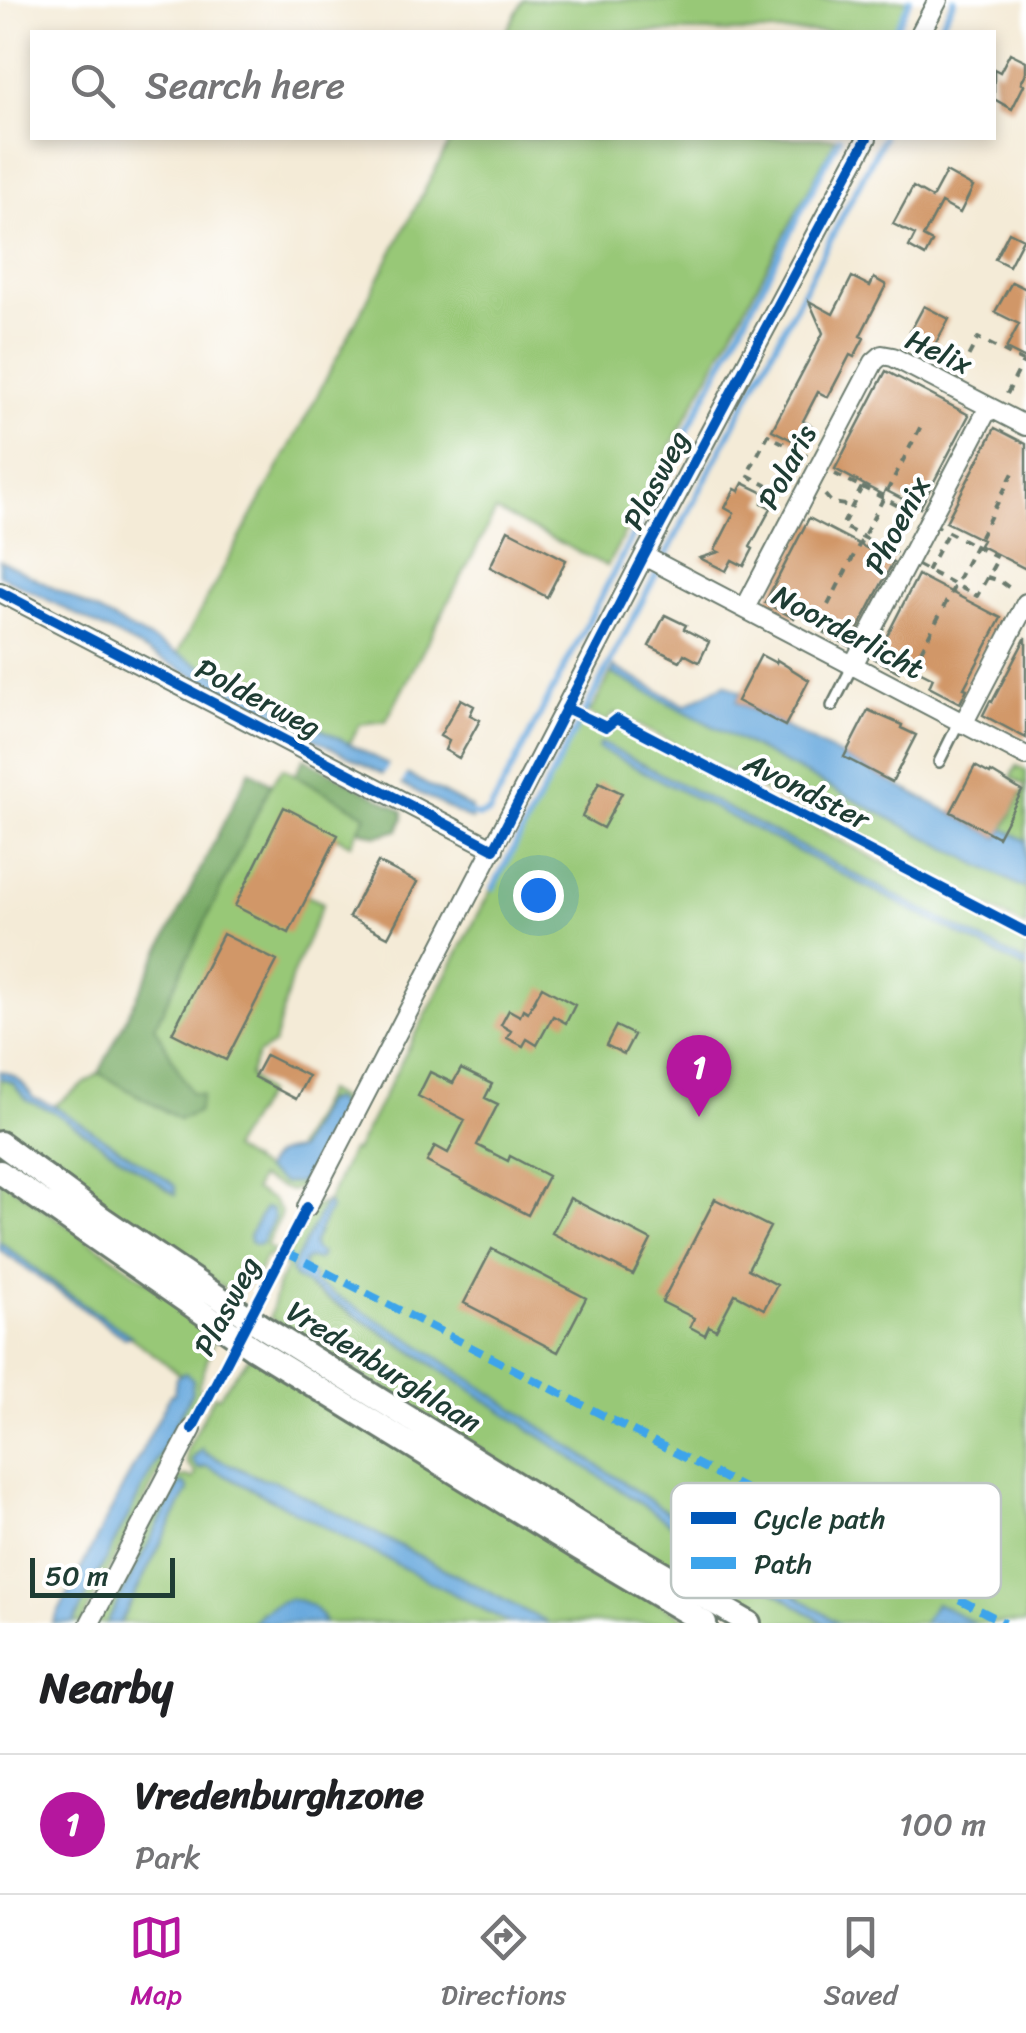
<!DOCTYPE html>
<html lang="en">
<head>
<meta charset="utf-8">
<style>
  :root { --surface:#fff; --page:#f6f6f6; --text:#202124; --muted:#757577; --line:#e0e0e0; --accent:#b5179e }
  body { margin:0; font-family:Sriracha,sans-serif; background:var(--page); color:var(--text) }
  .scale { position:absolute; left:30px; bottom:25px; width:145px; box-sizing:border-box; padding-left:10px; border:5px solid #1f3d34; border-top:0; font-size:28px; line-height:35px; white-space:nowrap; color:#1f3d34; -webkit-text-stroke:8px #fff; paint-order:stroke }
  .you { position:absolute; left:538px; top:895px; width:35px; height:35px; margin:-25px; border:8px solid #fff; border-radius:50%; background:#1a73e8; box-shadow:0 0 0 15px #1a73e833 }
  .badge { display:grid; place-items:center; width:65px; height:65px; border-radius:50%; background:var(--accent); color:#fff; font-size:32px; font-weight:700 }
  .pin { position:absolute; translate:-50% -82px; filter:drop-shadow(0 2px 5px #0008) }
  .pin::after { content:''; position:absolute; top:52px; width:35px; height:30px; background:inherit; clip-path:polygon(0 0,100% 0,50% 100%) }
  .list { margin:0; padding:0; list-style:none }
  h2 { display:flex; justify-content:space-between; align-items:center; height:130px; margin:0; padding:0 40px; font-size:42px }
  h2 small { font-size:32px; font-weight:400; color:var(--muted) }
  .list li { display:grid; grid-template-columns:65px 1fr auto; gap:30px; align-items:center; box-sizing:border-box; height:140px; padding:0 40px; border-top:2px solid var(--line) }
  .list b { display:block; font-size:38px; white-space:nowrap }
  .list p { margin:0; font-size:32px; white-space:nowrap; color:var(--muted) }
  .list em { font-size:32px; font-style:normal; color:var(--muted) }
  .icon { flex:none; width:55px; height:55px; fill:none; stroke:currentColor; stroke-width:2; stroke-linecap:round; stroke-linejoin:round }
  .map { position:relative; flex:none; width:1026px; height:1623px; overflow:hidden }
  .search { position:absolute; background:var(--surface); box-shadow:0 5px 15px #0003; left:30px; right:30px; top:30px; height:110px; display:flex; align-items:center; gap:25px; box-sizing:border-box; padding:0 35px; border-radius:0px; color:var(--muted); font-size:38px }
  .sheet { height:270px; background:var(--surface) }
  nav { display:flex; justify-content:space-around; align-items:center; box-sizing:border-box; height:140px; border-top:2px solid var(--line); background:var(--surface); font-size:28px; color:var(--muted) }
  nav a { display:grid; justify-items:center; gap:5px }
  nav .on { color:var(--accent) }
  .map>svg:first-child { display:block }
  .green { fill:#98c877; stroke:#5c8256; stroke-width:2.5 }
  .forest { fill:#7aac68; stroke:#4c744e; stroke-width:2.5 }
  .water { fill:#6baade; stroke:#457489; stroke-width:2.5 }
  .pier { fill:#f4ebd7 }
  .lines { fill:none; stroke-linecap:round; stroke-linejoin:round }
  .stream { stroke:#6baade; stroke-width:6 }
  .building { fill:#d19768 }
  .service-casing { stroke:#6a7a6d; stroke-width:14 }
  .minor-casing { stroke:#6a7a6d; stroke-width:22 }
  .tertiary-casing { stroke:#6a7a6d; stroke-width:28 }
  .path { stroke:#6a7a6d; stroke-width:4; stroke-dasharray:8 8; stroke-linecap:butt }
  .service { stroke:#fff; stroke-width:9 }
  .minor { stroke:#fff; stroke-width:18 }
  .tertiary { stroke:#fff; stroke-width:22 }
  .quiet { stroke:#3da4eb; stroke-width:8; stroke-dasharray:15 8; stroke-linecap:butt }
  .cycleway-casing { stroke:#fff; stroke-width:16 }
  .cycleway { stroke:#0057b8; stroke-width:10 }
  .labels { text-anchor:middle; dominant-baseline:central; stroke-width:8; stroke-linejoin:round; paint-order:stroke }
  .street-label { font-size:30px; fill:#1f3d34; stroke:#fff }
  .key { fill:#fff; stroke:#bcc5c2; stroke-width:2.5 }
  .key-label { font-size:28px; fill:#1f3d34 }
</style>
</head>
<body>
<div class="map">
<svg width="1026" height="1623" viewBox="0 0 1026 1623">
  <rect width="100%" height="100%" fill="#fff"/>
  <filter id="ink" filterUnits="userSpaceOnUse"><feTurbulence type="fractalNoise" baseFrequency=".01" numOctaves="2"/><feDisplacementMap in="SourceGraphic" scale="20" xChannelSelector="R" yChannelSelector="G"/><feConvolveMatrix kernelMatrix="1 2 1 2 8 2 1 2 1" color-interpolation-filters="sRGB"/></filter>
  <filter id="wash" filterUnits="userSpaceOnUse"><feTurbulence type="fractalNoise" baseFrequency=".0048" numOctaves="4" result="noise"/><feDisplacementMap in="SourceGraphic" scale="40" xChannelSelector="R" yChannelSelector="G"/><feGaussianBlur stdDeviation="2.25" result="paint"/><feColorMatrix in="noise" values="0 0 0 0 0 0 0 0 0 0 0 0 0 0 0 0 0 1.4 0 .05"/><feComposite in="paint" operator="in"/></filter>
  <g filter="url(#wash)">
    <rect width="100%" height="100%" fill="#f4ebd7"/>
    <path class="green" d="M523,0H910L892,32H506Z
      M452,138H836L607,566L496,511L386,721L360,724L349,744L177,654L307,415Z
      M611,673L1026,889V927L615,713L606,722L588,713L594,706Z
      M582,721L608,734L616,726H620L1026,937V963L601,743L1026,967V1623H838L626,1485L291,1272L294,1277L310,1286V1289C486,1393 651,1513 824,1623H757L270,1318L278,1283L287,1267L282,1264L312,1208L328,1201L351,1150L355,1151L573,732L576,733Z
      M1017,766L1026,770V841L1004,829L1026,786L1011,777Z
      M283,768L366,815L351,844L317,828L287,887L323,903L292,976L274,1044L258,1054L249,1075L266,1094L231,1149L284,1183L309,1173L340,1107L336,1101L325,1100L298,1151H294L326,1091L351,1105L307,1186L290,1191L259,1178L254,1190L273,1200L281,1212L279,1219L266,1246L274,1251L269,1257L266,1256L258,1273L241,1288L236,1296L0,1135V1078L13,1083L28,1101L53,1111L173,1193L170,1182L54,1106L99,1073L179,1119L191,1094L155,1026L271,784Z
      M0,1178L203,1320L200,1325L216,1335C207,1352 207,1369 198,1386L200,1388L199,1396L81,1623H73L191,1394L193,1382L185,1373L181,1375C122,1329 59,1288 0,1242Z
      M252,1353L692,1623H548L275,1481L262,1479L203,1452L196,1455L192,1460L200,1469L207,1466L510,1623H325L321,1614L261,1611L252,1623H120L188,1490L182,1483L179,1485L107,1623H97L175,1478L188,1477L193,1479L196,1474L187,1463L186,1452L214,1395L219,1397C228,1380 242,1369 252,1353Z"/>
    <path class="forest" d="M304,758L403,811V819L398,830L377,836L359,830L366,815L295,775Z
      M250,770L271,784L155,1026L191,1093L202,1095L198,1112L179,1119L99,1073Z"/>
    <path class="water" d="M0,560L471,808V820L0,575Z
      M614,667L685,705L725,684L741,692L737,702L999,838L1004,829L1026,841V889L611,673Z
      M601,743L1026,963V969L598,748Z
      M0,1071C16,1075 25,1084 33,1098L54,1106L170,1182L175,1186V1194L53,1111L28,1101L13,1083L0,1078Z
      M332,1099L339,1104L340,1111L305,1178L299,1182L284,1183L264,1170C273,1152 279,1152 298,1150L323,1103Z
      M328,1203L330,1208L313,1244L314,1249L321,1254L318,1260L309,1258L303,1262L305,1271L315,1277L313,1282L412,1340L682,1522L838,1623H824L680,1530L407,1347L294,1277L291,1268L325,1204Z
      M265,1208L272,1210L274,1218L261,1244L256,1245L250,1242L249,1236Z
      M0,1242L57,1286L131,1336L124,1338L0,1250Z
      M185,1373L193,1379L191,1394L73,1623H53L171,1394H174L176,1378Z
      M202,1449L204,1453L262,1479L275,1481L548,1623H510L207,1466L198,1468L192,1460Z
      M182,1483L187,1486L188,1490L120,1623H107L179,1485Z
      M290,1599C308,1601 317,1607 325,1623H252C263,1609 274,1604 290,1599Z
      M936,1603L975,1623H923Z"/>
    <path class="pier" d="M391,760L409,769L399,789L379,778L383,776Z"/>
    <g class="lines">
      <path class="stream" d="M894,32L910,0
        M937,32L954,0
        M467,812L478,816L489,813L839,138
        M493,888L883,138"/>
    </g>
    <g id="blocks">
      <path class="building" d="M1010,53L1026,61V73L1021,83L1024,85L1012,109L994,99V69L1000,72Z
        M946,172L973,187L960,213L941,203L923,237L932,242L925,256L909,247L915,235L893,224L913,187L932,198Z
        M1009,232L1023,239L1009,266L995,259Z
        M852,277L870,286L874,278L886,285L860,336L864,338L854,357L850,355L828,397L818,392L803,421L812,426L802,445L772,430L823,333L809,301L833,314Z
        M1012,282L1026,289V359L1006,349L1019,324L995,312Z
        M924,306L949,319L932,350L913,340L915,335L910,332Z
        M886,371L969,415L920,508L885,490L883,495L835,469Z
        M995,428L1026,444V569L979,545L982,540L946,522Z
        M743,483L766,494L762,503L771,508L750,547L753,549L744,566L732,560L726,571L700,558L719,552L715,550L734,513L725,508L735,489L739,491Z
        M809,518L893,562L849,646L825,633L830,624L799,608L794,618L765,603Z
        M508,530L566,560L547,597L490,567Z
        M918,575L1001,618L964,688L967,689L960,703L929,687L933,678L903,663L899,672L875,659Z
        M665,615L686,625L684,629L709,642L699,662L684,654L680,661L649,646Z
        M1026,637V738L983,715L990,701L992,702Z
        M761,655L776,663L777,660L809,680L785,726L737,701Z
        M461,699L474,706L470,715L480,720L459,758L445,750L449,741L440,736Z
        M868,710L902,725L901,728L916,735L892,782L844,757Z
        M975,766L990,774L991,772L1022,791L998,837L951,812Z
        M599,782L622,793L603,828L582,817Z
        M284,807L338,835L289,933L235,906Z
        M378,862L417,882L388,937L349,917Z
        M223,934L277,961L226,1060L172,1033Z
        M542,987L575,1005L566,1023L553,1016L537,1045L527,1039L523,1046L507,1038L511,1031L501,1025L509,1010L520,1016L523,1009L528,1012Z
        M616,1026L634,1035L624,1054L606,1045Z
        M266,1055L308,1076L296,1099L254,1077Z
        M461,1069L492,1084L485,1098L498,1104L477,1145L508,1161L510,1156L548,1176L528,1215L427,1162L435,1146L448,1153L465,1120L418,1096L430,1072L453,1083Z
        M570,1198L651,1240L633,1275L552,1233Z
        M715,1199L770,1227L748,1269L777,1285L764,1309L735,1294L716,1330L709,1326L705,1335L690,1327L694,1318L662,1302Z
        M492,1249L586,1298L558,1352L464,1303Z"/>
    </g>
  </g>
  <g filter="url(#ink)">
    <use href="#blocks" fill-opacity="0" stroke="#6a7a6d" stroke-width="2.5"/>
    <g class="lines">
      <defs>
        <path id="service" d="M832,706L852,667
          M939,762L959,722"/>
        <path id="minor" d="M921,32L938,0
          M644,556L1026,756
          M0,592L494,849
          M745,608L874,362L882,355L893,357L1026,426
          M852,667L989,407
          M963,724L1026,603
          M307,1207L644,556L867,138
          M90,1623L192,1429"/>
        <path id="tertiary" d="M0,1143L102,1218L264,1328L591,1531L749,1623
          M0,1172L253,1348L580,1549L705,1623"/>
      </defs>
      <use href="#service" class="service-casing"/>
      <use href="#minor" class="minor-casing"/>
      <use href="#tertiary" class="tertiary-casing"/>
      <path class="path" d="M961,370L978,338L1026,363
        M1007,394L1023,362
        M835,474L862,487
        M862,487L998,558L977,596L842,526Z
        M783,494L747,475L768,435L807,456
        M825,495L832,503L852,506
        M927,571L948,532
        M987,577L1000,581L1014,591
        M828,605L923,422
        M921,651L1015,469"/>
      <use href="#service" class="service"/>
      <use href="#minor" class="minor"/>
      <use href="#tertiary" class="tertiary"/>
      <path class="quiet" d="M285,1251L1005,1623"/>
      <defs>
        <path id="cycleway" d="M0,592L494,849L644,556L867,138
          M566,708L606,727L616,719L1026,932
          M192,1429L307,1207"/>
      </defs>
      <use href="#cycleway" class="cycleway-casing"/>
      <use href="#cycleway" class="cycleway"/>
    </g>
  </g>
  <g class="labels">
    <g class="street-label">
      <text transform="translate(939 352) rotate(25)">Helix</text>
      <text transform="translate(787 467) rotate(-62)">Polaris</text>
      <text transform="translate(656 480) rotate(-62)">Plasweg</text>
      <text transform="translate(897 525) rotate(-62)">Phoenix</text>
      <text transform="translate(848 632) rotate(28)">Noorderlicht</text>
      <text transform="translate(258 698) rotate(28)">Polderweg</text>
      <text transform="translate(807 791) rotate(27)">Avondster</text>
      <text transform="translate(227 1306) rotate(-62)">Plasweg</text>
      <text transform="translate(384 1367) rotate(32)">Vredenburghlaan</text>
    </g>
  </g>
  <rect x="671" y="1483" width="330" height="115" rx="15" class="key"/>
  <rect x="691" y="1512" width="45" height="12" fill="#0057b8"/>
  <rect x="691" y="1557" width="45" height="12" fill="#3da4eb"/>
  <g class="key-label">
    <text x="754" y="1528">Cycle path</text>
    <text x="754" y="1573">Path</text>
  </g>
</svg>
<div class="scale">50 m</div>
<div class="you"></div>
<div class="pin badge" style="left:699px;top:1117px">1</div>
<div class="search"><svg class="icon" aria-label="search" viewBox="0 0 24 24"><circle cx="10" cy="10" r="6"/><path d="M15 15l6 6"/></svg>Search here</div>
</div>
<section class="sheet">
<h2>Nearby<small></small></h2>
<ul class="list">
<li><span class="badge">1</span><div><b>Vredenburghzone</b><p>Park</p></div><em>100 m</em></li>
</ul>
</section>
<nav>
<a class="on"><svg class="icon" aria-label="map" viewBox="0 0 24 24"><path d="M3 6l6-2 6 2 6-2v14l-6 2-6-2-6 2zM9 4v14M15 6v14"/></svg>Map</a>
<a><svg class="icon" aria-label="directions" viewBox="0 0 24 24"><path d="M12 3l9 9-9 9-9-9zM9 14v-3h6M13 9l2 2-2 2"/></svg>Directions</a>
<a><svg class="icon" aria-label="saved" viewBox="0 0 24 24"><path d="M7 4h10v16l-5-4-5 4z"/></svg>Saved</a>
</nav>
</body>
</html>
